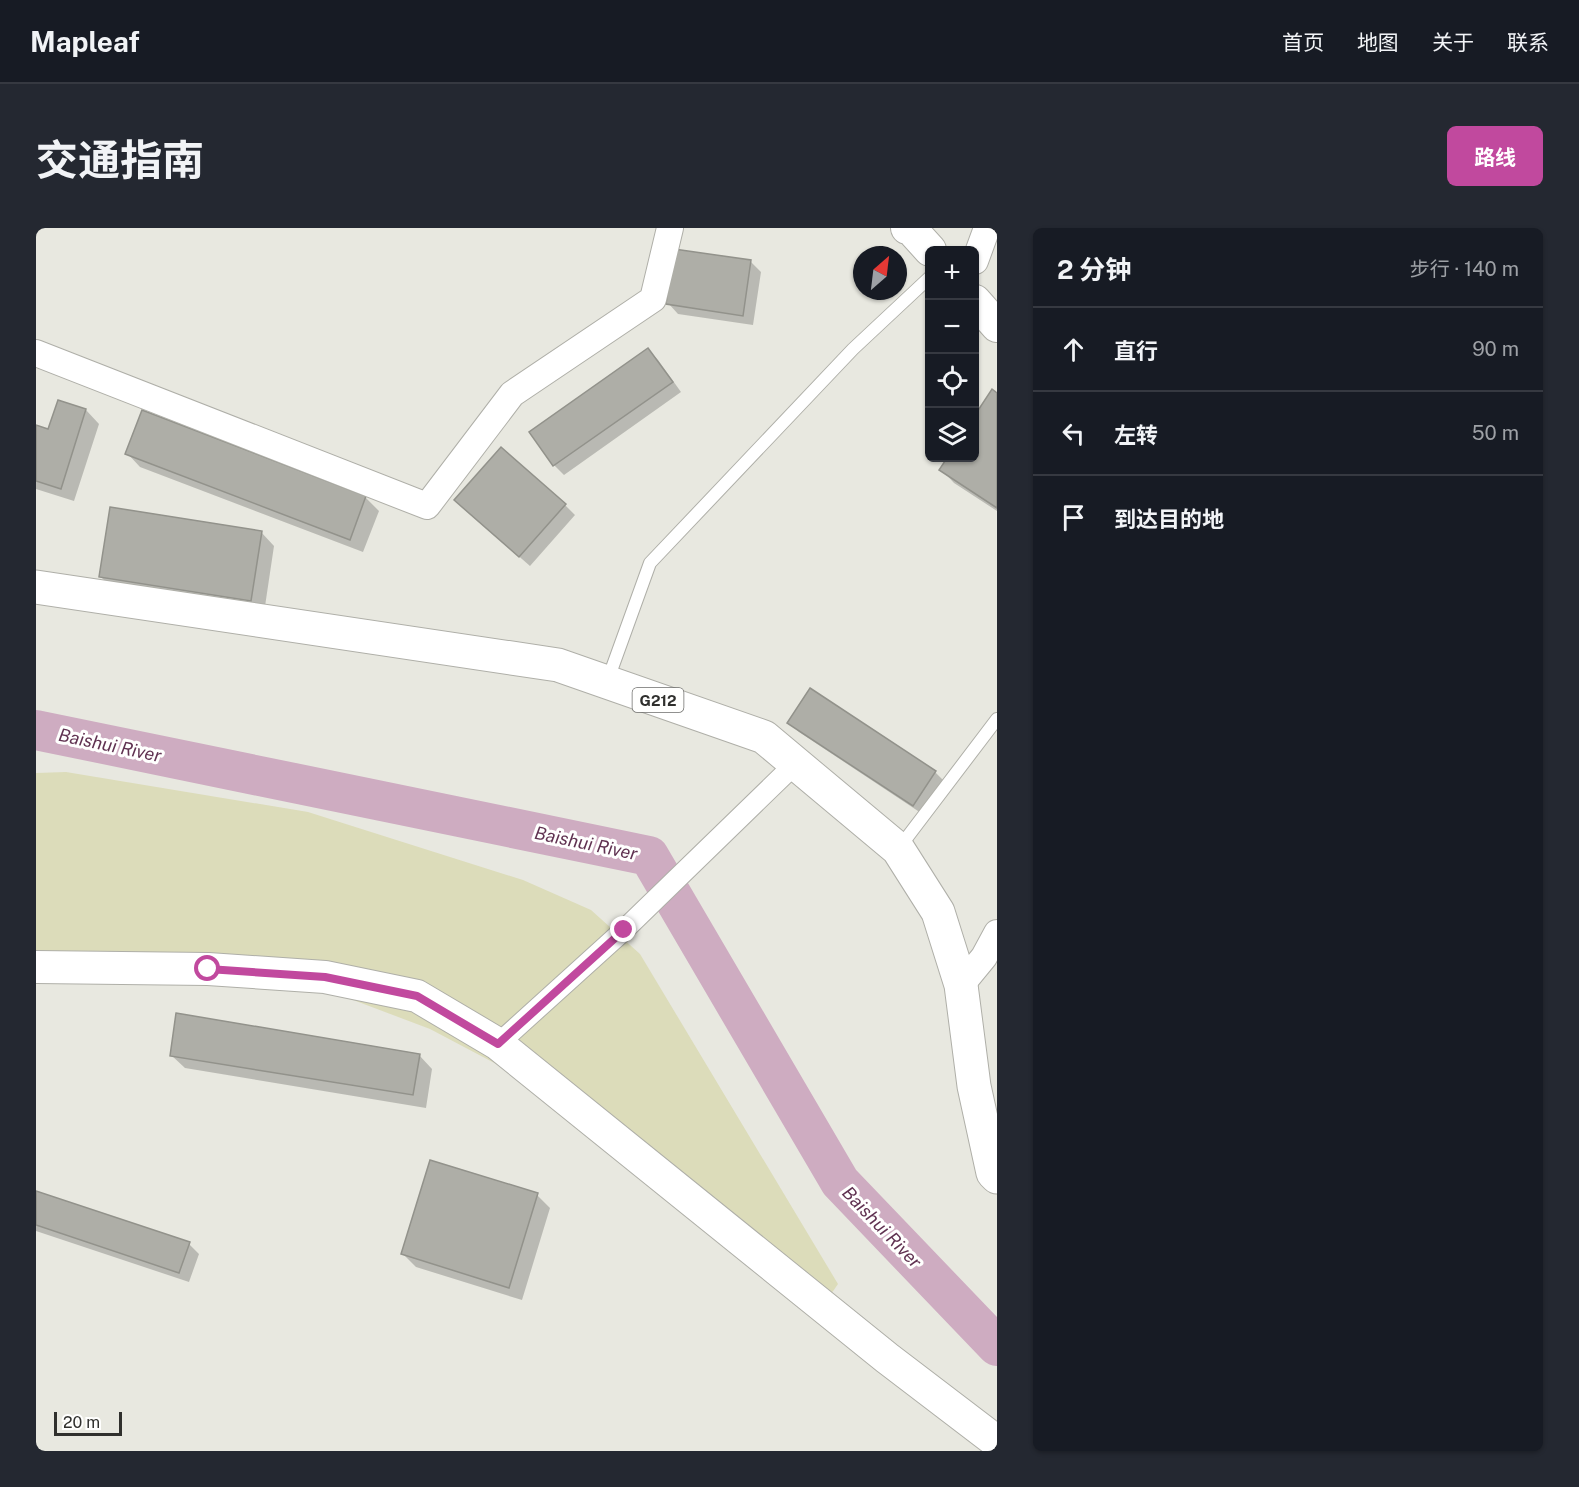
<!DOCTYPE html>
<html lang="zh">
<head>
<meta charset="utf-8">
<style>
  :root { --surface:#171b24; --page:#242831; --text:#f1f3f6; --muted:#9ea1a6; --line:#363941; --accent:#c1499e }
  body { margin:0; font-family:"Public Sans","Noto Sans SC",sans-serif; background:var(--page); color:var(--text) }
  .controls { position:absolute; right:18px; top:18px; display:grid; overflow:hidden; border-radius:9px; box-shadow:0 2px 4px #0004 }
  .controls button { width:54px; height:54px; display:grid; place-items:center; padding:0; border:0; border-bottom:2px solid var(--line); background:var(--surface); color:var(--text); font:30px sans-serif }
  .compass { position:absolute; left:817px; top:18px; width:54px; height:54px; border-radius:50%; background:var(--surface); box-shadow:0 2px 4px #0004; rotate:28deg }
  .scale { position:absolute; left:18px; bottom:15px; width:68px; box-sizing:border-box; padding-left:6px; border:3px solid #30302d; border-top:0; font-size:16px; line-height:21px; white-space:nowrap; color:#30302d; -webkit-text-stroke:4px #fffffe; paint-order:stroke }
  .stop { position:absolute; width:18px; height:18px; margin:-14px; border:4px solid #c1499e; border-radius:50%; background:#fff }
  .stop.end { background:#c1499e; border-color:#fff; box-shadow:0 2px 6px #0008 }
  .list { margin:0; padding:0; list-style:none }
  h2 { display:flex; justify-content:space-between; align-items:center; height:78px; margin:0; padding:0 24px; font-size:26px }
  h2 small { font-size:20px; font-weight:400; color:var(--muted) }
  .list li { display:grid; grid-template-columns:39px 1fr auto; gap:18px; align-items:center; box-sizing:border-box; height:84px; padding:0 24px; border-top:2px solid var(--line) }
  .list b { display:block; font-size:22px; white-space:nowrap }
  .list em { font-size:20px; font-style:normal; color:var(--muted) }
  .icon { flex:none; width:33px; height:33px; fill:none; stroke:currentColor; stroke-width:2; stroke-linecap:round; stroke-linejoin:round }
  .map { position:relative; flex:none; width:961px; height:1223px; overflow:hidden; border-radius:9px }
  header { display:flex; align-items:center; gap:36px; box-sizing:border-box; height:84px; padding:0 30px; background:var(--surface); border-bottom:2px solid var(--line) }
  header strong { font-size:28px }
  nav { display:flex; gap:33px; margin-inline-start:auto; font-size:21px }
  .intro { display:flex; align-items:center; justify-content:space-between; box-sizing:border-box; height:144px; padding:0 36px }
  h1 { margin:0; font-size:42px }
  .button { padding:15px 27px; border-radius:9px; background:var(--accent); color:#fff; font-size:21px; font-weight:700 }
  main { display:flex; gap:36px; padding:0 36px }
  aside { flex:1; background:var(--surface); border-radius:9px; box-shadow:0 2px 4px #0004 }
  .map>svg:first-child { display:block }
  .green { fill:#dcdcba }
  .shadow { fill:#0003 }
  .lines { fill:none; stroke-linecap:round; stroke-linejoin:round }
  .river { stroke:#ceacc1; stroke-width:40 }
  .building { fill:#aeaea7; stroke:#92928b; stroke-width:1.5 }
  .service-casing { stroke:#afafa8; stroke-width:14 }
  .pedestrian-casing { stroke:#afafa8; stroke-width:22 }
  .minor-casing { stroke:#afafa8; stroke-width:28 }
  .tertiary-casing { stroke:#afafa8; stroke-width:34 }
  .trunk-casing { stroke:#afafa8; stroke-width:35 }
  .service { stroke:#fff; stroke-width:12 }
  .pedestrian { stroke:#fff; stroke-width:20 }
  .minor { stroke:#fff; stroke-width:26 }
  .tertiary { stroke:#fff; stroke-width:32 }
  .trunk { stroke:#fff; stroke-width:33 }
  .route { stroke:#c1499e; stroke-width:8 }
  .labels { text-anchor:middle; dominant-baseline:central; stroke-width:6; stroke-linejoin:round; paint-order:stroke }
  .shield { fill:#fffffe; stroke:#6e6e6c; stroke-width:1.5 }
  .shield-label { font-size:15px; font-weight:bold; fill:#30302d }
  .water-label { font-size:18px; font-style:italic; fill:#603251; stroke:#fffffe }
</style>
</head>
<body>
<header>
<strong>Mapleaf</strong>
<nav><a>首页</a><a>地图</a><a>关于</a><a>联系</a></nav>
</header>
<div class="intro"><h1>交通指南</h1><a class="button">路线</a></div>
<main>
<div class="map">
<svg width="961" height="1223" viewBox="0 0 961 1223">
  <rect width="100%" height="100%" fill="#e8e8e0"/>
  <path class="green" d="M30,544L272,584L487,652L555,682L604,726L802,1056L784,1082L521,868L394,801L296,764L0,732V545Z"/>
  <path class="shadow" d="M715,34L725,44L717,97L642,86L632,75Z
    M612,122L622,132L645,164L528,247L518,237L495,204Z
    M956,163L961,166V283L918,255L905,241L912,230H939V190Z
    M23,174L50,182L63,196L38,273L0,261V199L13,203Z
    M107,184L330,270L343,283L327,324L104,239L91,225Z
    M529,277L539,287L494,338L430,282Z
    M225,304L238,318L228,385L78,362L65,349Z
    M775,462L899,544L909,554L888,587L763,504L753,494Z
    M135,827H383L396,841L390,880L149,840Z
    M0,964L153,1016L163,1026L153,1054L0,1003Z
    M501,967L514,980L486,1072L380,1039L367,1026Z"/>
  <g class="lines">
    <path class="river" d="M0,502L613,628L804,954L961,1118"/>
  </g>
  <path class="building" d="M638,21L715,32L707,88L630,76Z
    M612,120L637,154L517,238L493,204Z
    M956,161L961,165V280L903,242L911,230H939V187Z
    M22,172L50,181L25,261L0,253V197L12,201Z
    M106,182L330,268L314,312L89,226Z
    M465,219L530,276L483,329L418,272Z
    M74,279L226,303L215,373L63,349Z
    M774,460L900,543L877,578L751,495Z
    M140,785L384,826L377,867L134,828Z
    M394,932L502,965L473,1060L365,1026Z
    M0,963L154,1014L143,1045L0,997Z"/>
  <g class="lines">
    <defs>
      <path id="service" d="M571,454L614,335L817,121L894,49
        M863,620L961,491"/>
      <path id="pedestrian" d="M462,816L588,702L760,535"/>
      <path id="minor" d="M939,33L951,0
        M0,125L391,278L476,166L617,71L634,0
        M925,757L948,729L961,705"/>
      <path id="tertiary" d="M871,0L875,1L894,22
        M939,73L961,98
        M0,739L172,741L289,749L381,768L462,816L851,1130L961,1214"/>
      <path id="trunk" d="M0,359L522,437L728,509L862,621L902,684L925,757L938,858L957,945L961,949"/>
    </defs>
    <use href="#service" class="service-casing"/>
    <use href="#pedestrian" class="pedestrian-casing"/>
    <use href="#minor" class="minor-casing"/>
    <use href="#tertiary" class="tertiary-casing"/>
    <use href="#trunk" class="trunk-casing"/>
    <use href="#service" class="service"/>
    <use href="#pedestrian" class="pedestrian"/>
    <use href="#minor" class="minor"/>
    <use href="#tertiary" class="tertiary"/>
    <use href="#trunk" class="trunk"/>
  </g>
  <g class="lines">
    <path class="route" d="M172,741L289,749L381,768L462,816L588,702"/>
  </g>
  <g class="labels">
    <rect class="shield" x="596.5" y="460" width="51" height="24" rx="4.5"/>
    <g class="shield-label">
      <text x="622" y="472">G212</text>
    </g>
    <g class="water-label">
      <text transform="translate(74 517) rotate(12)">Baishui River</text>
      <text transform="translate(550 615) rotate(12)">Baishui River</text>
      <text transform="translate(846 999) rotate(46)">Baishui River</text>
    </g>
  </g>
</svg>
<div class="controls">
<button>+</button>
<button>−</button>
<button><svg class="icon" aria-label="locate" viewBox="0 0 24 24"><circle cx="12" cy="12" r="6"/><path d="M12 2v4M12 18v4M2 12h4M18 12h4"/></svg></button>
<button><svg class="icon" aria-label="layers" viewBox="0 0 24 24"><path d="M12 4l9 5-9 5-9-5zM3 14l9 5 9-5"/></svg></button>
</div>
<svg class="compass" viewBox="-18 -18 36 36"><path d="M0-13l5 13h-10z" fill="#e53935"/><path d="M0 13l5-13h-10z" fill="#9ea1a6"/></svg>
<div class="scale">20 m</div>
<div class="stop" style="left:172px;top:741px"></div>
<div class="stop end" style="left:588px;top:702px"></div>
</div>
<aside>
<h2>2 分钟<small>步行 · 140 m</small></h2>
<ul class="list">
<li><svg class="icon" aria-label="ahead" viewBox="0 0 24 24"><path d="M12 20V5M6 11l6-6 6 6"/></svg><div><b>直行</b></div><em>90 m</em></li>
<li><svg class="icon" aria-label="left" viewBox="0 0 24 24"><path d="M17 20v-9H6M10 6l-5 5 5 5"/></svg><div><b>左转</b></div><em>50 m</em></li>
<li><svg class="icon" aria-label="arrive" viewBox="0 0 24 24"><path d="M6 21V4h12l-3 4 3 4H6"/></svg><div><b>到达目的地</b></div></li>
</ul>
</aside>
</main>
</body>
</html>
